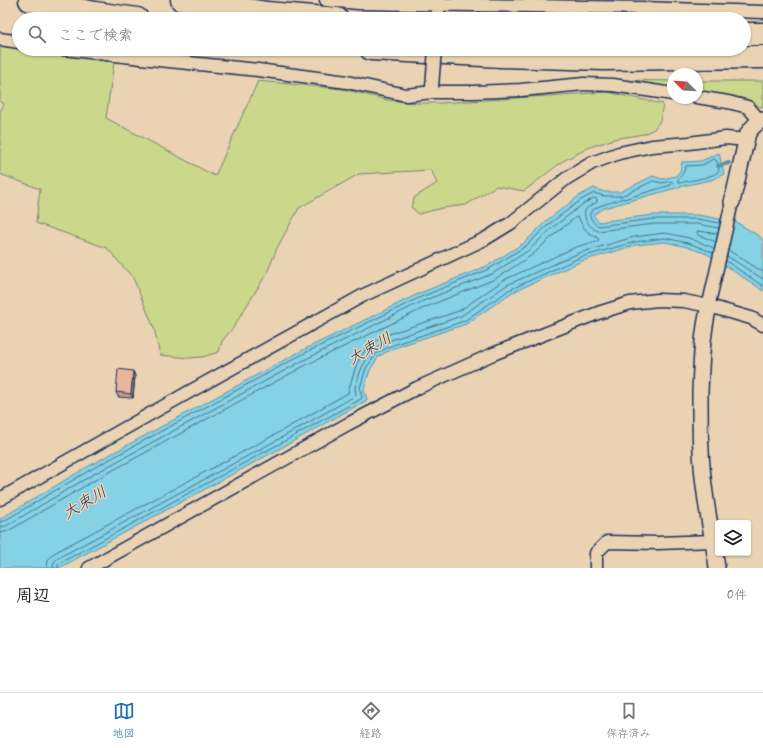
<!DOCTYPE html>
<html lang="ja">
<head>
<meta charset="utf-8">
<style>
  :root { --surface:#fff; --page:#f2f2f2; --text:#222; --muted:#767676; --line:#e0e0e0; --accent:#1f6fb2 }
  body { margin:0; font-family:Mynerve,"Klee One",sans-serif; background:var(--page); color:var(--text) }
  .controls { position:absolute; right:12px; bottom:12px; display:grid; overflow:hidden; border-radius:4px; box-shadow:0 1px 3px #0004 }
  .controls button { width:36px; height:36px; display:grid; place-items:center; padding:0; border:0; border-bottom:1px solid var(--line); background:var(--surface); color:var(--text); font:20px sans-serif }
  .compass { position:absolute; left:667px; top:68px; width:36px; height:36px; border-radius:50%; background:var(--surface); box-shadow:0 1px 3px #0004; rotate:294deg }
  .list { margin:0; padding:0; list-style:none }
  h2 { display:flex; justify-content:space-between; align-items:center; height:52px; margin:0; padding:0 16px; font-size:17px }
  h2 small { font-size:13px; font-weight:400; color:var(--muted) }
  .icon { flex:none; width:22px; height:22px; fill:none; stroke:currentColor; stroke-width:2; stroke-linecap:round; stroke-linejoin:round }
  .map { position:relative; flex:none; width:763px; height:568px; overflow:hidden }
  .search { position:absolute; background:var(--surface); box-shadow:0 1px 3px #0004; left:12px; right:12px; top:12px; height:44px; display:flex; align-items:center; gap:10px; box-sizing:border-box; padding:0 14px; border-radius:22px; color:var(--muted); font-size:15px }
  .sheet { height:124px; background:var(--surface) }
  nav { display:flex; justify-content:space-around; align-items:center; box-sizing:border-box; height:56px; border-top:1px solid var(--line); background:var(--surface); font-size:11px; color:var(--muted) }
  nav a { display:grid; justify-items:center; gap:2px }
  nav .on { color:var(--accent) }
  .map>svg:first-child { display:block }
  .green { fill:#cbd78a; stroke:#738374 }
  .water { fill:#85d2e4; stroke:#5b91ae }
  .lines { fill:none; stroke-linecap:round; stroke-linejoin:round }
  .shore { stroke:#457094; stroke-width:1 }
  .stream { stroke:#5b91ae; stroke-width:4 }
  .minor-casing { stroke:#1b2f5e; stroke-width:15 }
  .tertiary-casing { stroke:#1b2f5e; stroke-width:18 }
  .motorway-casing { stroke:#1b2f5e; stroke-width:25 }
  .minor { stroke:#e9d3b2; stroke-width:12 }
  .tertiary { stroke:#e9d3b2; stroke-width:15 }
  .motorway { stroke:#e9d3b2; stroke-width:22 }
  .minor-bridge-casing { stroke:#1b2f5e; stroke-width:15; stroke-linecap:butt }
  .minor-bridge { stroke:#e9d3b2; stroke-width:12 }
  .wall { fill:#c89d86; stroke:#1b2f5e }
  .shaded-wall { fill:#a27f6d; stroke:#1b2f5e }
  .building { fill:#e8b69c; stroke:#1b2f5e }
  .labels { text-anchor:middle; dominant-baseline:central; stroke-width:3; stroke-linejoin:round; paint-order:stroke }
  .water-label { font-size:16px; font-style:italic; fill:#263f6b; stroke:#e9d3b2 }
</style>
</head>
<body>
<div class="map">
<svg width="763" height="568" viewBox="0 0 763 568">
  <rect width="100%" height="100%" fill="#e9d3b2"/>
  <filter id="ink" filterUnits="userSpaceOnUse"><feTurbulence type="fractalNoise" baseFrequency=".025" numOctaves="2"/><feDisplacementMap in="SourceGraphic" scale="8" xChannelSelector="R" yChannelSelector="G"/><feConvolveMatrix kernelMatrix="1 2 1 2 8 2 1 2 1" color-interpolation-filters="sRGB"/></filter>
  <g filter="url(#ink)">
    <path class="green" d="M0,46L114,62L106,118L215,176L258,81L343,89L387,100L418,103H440L607,92L663,104L660,121L654,129L644,134L614,139L590,147L563,161L524,191L496,186L466,205L442,208L419,214L411,207L415,197L437,183L431,170L359,174L299,208L277,248L267,273L233,328L222,341L219,352L202,357L189,358L160,355L154,328L133,278L107,248L36,223L40,189L0,174V112L4,104L0,102Z
      M613,80L673,81V88Z
      M697,81H763V106L760,107L751,101L734,96L697,91Z"/>
    <path class="water" d="M719,153L724,174L711,180L687,185L604,208L593,215L599,222L612,220L654,215H698L736,222L759,236L763,240V291L755,285L707,254L687,247L665,242L636,245L582,261L511,293L466,324L394,348L379,356L370,370L364,389L367,400L283,447L59,568H0V519L87,467L301,351L420,293L487,266L524,243L546,221L579,196L594,188L604,192H620L653,176L662,179L676,176L680,171L682,162L701,161Z"/>
    <g class="lines">
      <path class="shore" d="M714,159L717,161C717,163 719,168 719,170C718,177 686,181 680,183L678,182V180L683,173L686,166L702,165Z
        M716,242L698,235L697,232L699,231L718,234
        M728,250L763,272
        M727,256L763,279
        M726,261L763,286
        M0,522L4,521L90,470L303,354L421,297L489,269L526,246L549,224L581,200L594,193L604,196H621L653,181L662,183L671,181L673,183L671,185L624,199L622,198C612,204 598,203 590,213C589,218 594,224 599,226L613,224L654,219H697L720,223
        M0,527L6,526L92,475L306,359L423,301L492,274L529,250L552,228L583,204L594,198L597,199V202C594,204 589,206 586,209C581,217 590,228 598,231L654,224H697L719,228
        M0,533L8,531L95,480L308,364L426,307L495,279L532,255L556,233L576,217L579,218C582,228 589,234 598,238L599,240L597,241L576,247L504,280L459,311L389,334L372,343L367,347L357,363L350,385L348,393L276,434L54,553L48,560L47,568
        M53,568L54,562L58,558L279,439L355,396L356,395L355,387L362,367L372,351L375,348L391,340L461,316L507,285L579,253L634,237L665,233L689,238L714,248
        M58,568V565L60,563L281,443L361,399L362,397L360,388L366,368L377,353L393,345L464,321L509,290L581,257L635,242L665,238L688,243L709,251L713,253"/>
      <path class="stream" d="M718,166L729,163"/>
      <defs>
        <path id="minor" d="M326,0L358,3L641,8L763,12
          M437,19L439,4
          M0,39L19,42
          M63,49L159,60L258,70L347,82L406,95L433,92H474L521,90L584,84L613,85L673,94
          M697,97L728,102L748,107L760,121
          M709,306L710,299L732,202
          M0,499L189,392L364,295L485,239L511,223L567,178L592,163L619,153L652,146L689,143L726,138L746,140
          M89,568L348,424L417,388L493,354L598,313L630,303L658,300L684,301L709,306L751,318L763,325
          M596,568V553L607,542L658,543L713,541"/>
        <path id="tertiary" d="M732,202L748,133C752,128 756,122 763,120
          M709,306C702,334 701,364 700,393C700,426 700,460 705,493C708,518 714,543 717,568"/>
        <path id="motorway" d="M30,0L95,13L137,19
          M182,0L267,13L337,19
          M744,34H763
          M371,49L501,56L604,59L763,57"/>
      </defs>
      <use href="#minor" class="minor-casing"/>
      <use href="#tertiary" class="tertiary-casing"/>
      <use href="#motorway" class="motorway-casing"/>
      <use href="#minor" class="minor"/>
      <use href="#tertiary" class="tertiary"/>
      <use href="#motorway" class="motorway"/>
      <defs>
        <path id="minor-bridge" d="M432,87L435,49"/>
      </defs>
      <use href="#minor-bridge" class="minor-bridge-casing"/>
      <use href="#minor-bridge" class="minor-bridge"/>
    </g>
    <path class="wall" d="M133,371L135,376L133,398L118,397L116,392Z"/>
    <path class="shaded-wall" d="M133,371L135,376L133,398L131,394Z"/>
    <path class="building" d="M118,369L133,371L131,394L116,392Z"/>
  </g>
  <g class="labels">
    <g class="water-label">
      <text transform="translate(370 349) rotate(-30)">大束川</text>
      <text transform="translate(85 503) rotate(-31)">大束川</text>
    </g>
  </g>
</svg>
<div class="controls">
<button><svg class="icon" aria-label="layers" viewBox="0 0 24 24"><path d="M12 4l9 5-9 5-9-5zM3 14l9 5 9-5"/></svg></button>
</div>
<svg class="compass" viewBox="-18 -18 36 36"><path d="M0-13l5 13h-10z" fill="#e53935"/><path d="M0 13l5-13h-10z" fill="#767676"/></svg>
<div class="search"><svg class="icon" aria-label="search" viewBox="0 0 24 24"><circle cx="10" cy="10" r="6"/><path d="M15 15l6 6"/></svg>ここで検索</div>
</div>
<section class="sheet">
<h2>周辺<small>0件</small></h2>
<ul class="list">
</ul>
</section>
<nav>
<a class="on"><svg class="icon" aria-label="map" viewBox="0 0 24 24"><path d="M3 6l6-2 6 2 6-2v14l-6 2-6-2-6 2zM9 4v14M15 6v14"/></svg>地図</a>
<a><svg class="icon" aria-label="directions" viewBox="0 0 24 24"><path d="M12 3l9 9-9 9-9-9zM9 14v-3h6M13 9l2 2-2 2"/></svg>経路</a>
<a><svg class="icon" aria-label="saved" viewBox="0 0 24 24"><path d="M7 4h10v16l-5-4-5 4z"/></svg>保存済み</a>
</nav>
</body>
</html>
